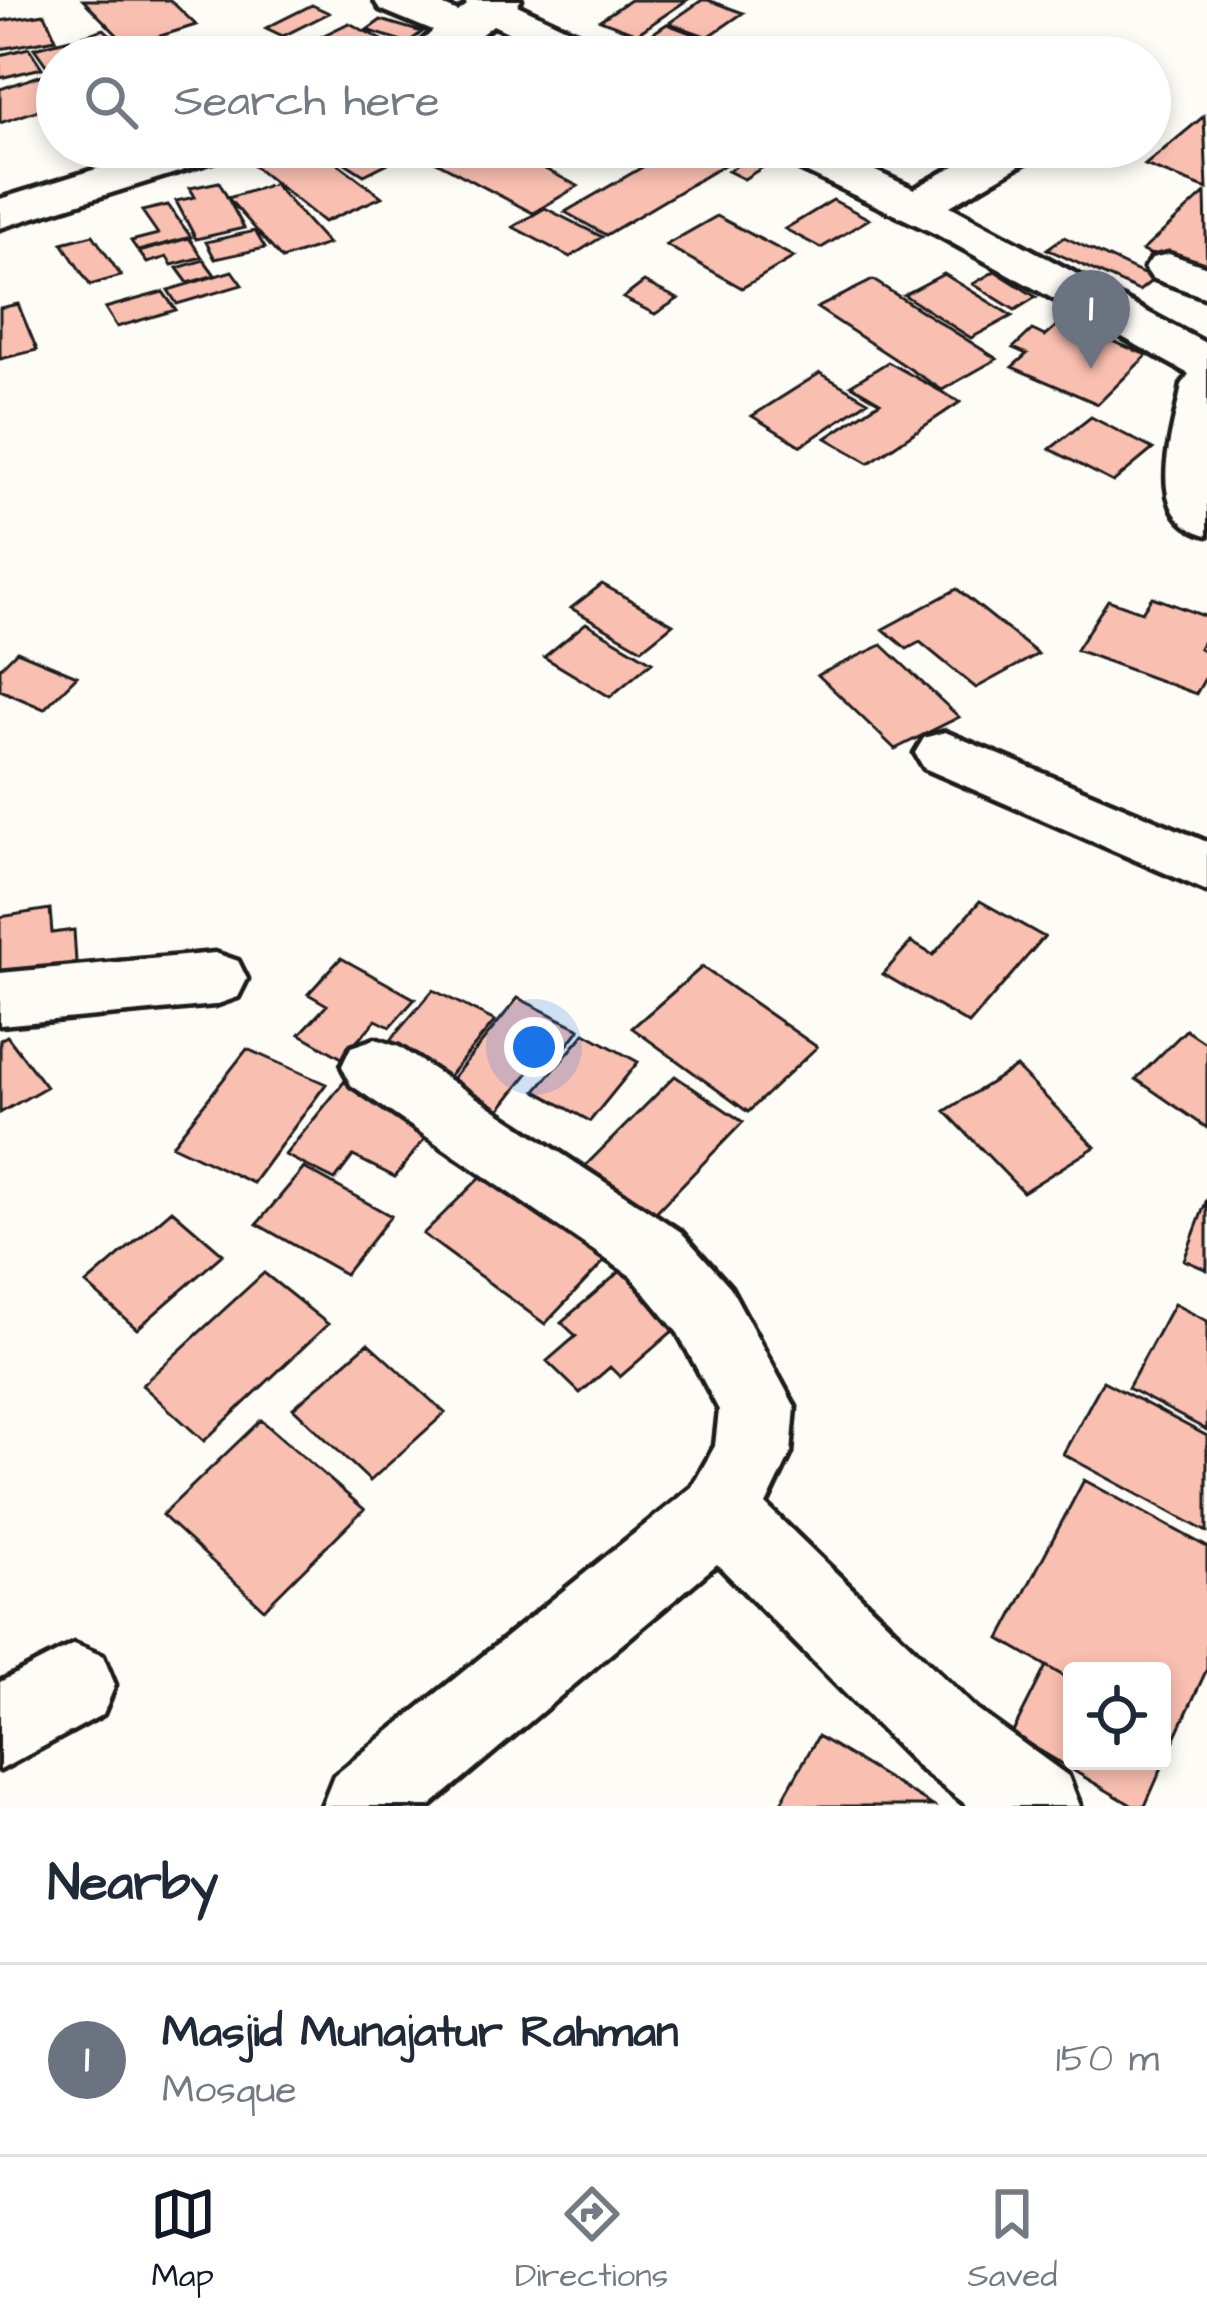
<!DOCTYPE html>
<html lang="en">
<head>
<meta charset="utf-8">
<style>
  :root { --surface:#fff; --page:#f2f2f3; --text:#1f2937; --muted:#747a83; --line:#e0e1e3; --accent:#111827 }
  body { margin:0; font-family:"Architects Daughter",sans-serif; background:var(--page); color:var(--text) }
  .controls { position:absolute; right:36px; bottom:36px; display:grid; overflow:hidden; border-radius:12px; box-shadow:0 6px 18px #0003 }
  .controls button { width:108px; height:108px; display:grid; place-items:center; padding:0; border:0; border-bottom:3px solid var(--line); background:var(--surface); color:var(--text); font:60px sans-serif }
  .you { position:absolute; left:534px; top:1047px; width:42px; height:42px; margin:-30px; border:9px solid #fff; border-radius:50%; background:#1a73e8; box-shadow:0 0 0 18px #1a73e833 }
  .badge { display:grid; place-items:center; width:78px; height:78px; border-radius:50%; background:var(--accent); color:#fff; font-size:39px; font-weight:700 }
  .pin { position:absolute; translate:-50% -99px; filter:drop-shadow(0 3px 6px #0008) }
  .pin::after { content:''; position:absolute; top:63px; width:42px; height:36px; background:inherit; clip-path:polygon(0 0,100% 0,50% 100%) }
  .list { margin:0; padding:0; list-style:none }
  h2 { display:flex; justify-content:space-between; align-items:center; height:156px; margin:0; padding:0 48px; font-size:51px }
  h2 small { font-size:39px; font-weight:400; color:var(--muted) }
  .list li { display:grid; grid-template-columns:78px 1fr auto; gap:36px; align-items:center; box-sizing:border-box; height:192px; padding:0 48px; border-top:3px solid var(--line) }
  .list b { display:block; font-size:45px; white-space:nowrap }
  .list p { margin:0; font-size:39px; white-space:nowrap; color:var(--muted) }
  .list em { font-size:39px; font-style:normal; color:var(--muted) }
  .icon { flex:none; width:66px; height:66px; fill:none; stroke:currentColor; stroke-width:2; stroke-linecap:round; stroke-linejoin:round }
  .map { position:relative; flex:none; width:1207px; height:1806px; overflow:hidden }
  .search { position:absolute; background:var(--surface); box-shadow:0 6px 18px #0003; left:36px; right:36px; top:36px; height:132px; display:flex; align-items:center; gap:30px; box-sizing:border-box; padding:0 42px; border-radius:66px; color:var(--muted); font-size:45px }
  .sheet { height:348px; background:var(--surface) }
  nav { display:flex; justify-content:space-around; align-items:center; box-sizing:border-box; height:168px; border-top:3px solid var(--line); background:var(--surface); font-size:33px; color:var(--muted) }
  nav a { display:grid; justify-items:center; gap:6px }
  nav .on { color:var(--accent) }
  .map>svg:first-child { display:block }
  .building { fill:#f9bfb1; stroke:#1c1c1c; stroke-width:3 }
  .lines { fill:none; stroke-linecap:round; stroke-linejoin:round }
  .minor-casing { stroke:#1c1c1c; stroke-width:9 }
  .minor { fill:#fdfcf7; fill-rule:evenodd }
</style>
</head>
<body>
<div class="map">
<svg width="1207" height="1806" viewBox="0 0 1207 1806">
  <rect width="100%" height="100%" fill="#fdfcf7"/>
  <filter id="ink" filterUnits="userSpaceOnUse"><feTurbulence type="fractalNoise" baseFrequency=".00833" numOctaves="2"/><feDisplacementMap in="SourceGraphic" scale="24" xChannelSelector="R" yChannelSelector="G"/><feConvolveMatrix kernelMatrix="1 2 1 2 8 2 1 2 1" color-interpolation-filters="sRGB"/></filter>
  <g filter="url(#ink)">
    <path class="building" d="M83,0H170L196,25L128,46Z
      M630,0H687L637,34L600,20Z
      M702,0H708L743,13L708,37L669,23Z
      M312,5L329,13L283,36L266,28Z
      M45,14L56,39L0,49V21Z
      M381,20L422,32L408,43L367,30Z
      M349,23L402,50L388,57H355L318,38Z
      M667,24L712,41L689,57L623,53Z
      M104,29L134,57H93L74,39Z
      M70,39L83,57H57V67L49,69L34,48Z
      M316,39L351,57H313L297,48Z
      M224,40L244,57H171Z
      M29,48L42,68L0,78V55Z
      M57,70V104L0,123V89Z
      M1204,116L1207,189L1145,165Z
      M271,147H316L382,197L324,222L244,158Z
      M320,147H380L398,158L364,175Z
      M408,147H502L578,186L533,213Z
      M677,147L751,149L606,235L565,212Z
      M752,156L768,164L744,179L728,171Z
      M219,182L244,228L196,239L176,201L195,197L190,188Z
      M274,184L328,244L282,259L228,198Z
      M1205,193L1207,276L1142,251Z
      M833,200L869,219L821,248L785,229Z
      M168,205L191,237L138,251L131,241L158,234L142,211Z
      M545,208L602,237L570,257L513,227Z
      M717,216L794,257L742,288L666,245Z
      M255,231L265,248L215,259L206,242Z
      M93,235L121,276L90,285L62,243Z
      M1064,237L1154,279L1139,291L1047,249Z
      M189,238L202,257L172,265L167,257L147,263L139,252Z
      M204,260L215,275L188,283L177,268Z
      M232,271L242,285L177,304L168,290Z
      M995,271L1036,297L1015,310L973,284Z
      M944,274L1012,316L971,338L904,295Z
      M873,280L997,359L942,390L817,308Z
      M644,282L678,299L655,314L623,298Z
      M163,292L176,310L117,327L105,308Z
      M18,304L37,350L0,359V308Z
      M1062,321L1147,355L1098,404L1012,367L1027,354L1013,348L1032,330L1045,336Z
      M888,362L960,402L869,463L826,438L880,402L851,385Z
      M820,373L868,401L801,446L752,416Z
      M1091,417L1153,449L1113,482L1050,449Z
      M602,584L673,624L642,649L571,608Z
      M957,589L1038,654L976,688L920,642L907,649L883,629Z
      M1152,597L1207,617V634L1199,648L1207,651V675L1196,694L1076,650L1108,600L1142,612Z
      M586,623L652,662L610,697L544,657Z
      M882,645L959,717L895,749L818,675Z
      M17,651L77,676L44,709L0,690V668Z
      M980,901L1044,937L969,1024L883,974L911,942L933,955Z
      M50,909L52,933L74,930L77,978L0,990V917Z
      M341,958L415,999L390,1027L376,1020L342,1058L300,1034L327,1005L308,994Z
      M702,967L817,1047L748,1112L632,1028Z
      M433,990L495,1021L439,1088L409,1054L388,1043Z
      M518,998L580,1029L549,1068L536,1063L493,1118L442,1091Z
      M1186,1030L1207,1044V1128L1136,1079Z
      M585,1033L638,1062L590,1121L536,1091Z
      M7,1036L46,1087L0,1113V1040Z
      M247,1049L326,1084L253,1183L172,1145Z
      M1016,1067L1095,1147L1023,1192L945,1111Z
      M675,1076L743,1122L652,1216L584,1167Z
      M344,1082L433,1128L395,1177L353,1156L335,1180L285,1155Z
      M495,1163L616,1249L545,1324L423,1234Z
      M304,1168L391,1216L345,1274L257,1224Z
      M1207,1199V1270L1184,1260Z
      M172,1210L223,1254L137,1329L86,1284Z
      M630,1263L690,1316L620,1377L610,1367L580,1393L547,1361L576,1336L561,1322Z
      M264,1273L328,1324L204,1441L142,1385Z
      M1174,1304L1207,1321V1430L1128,1388Z
      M368,1343L445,1413L370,1481L293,1408Z
      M1103,1381L1207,1436V1532L1063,1454Z
      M261,1420L364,1509L264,1609L162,1515Z
      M1084,1480L1207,1547V1669L1174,1740L1162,1733V1671H1072V1681L1000,1639Z
      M1046,1666L1072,1681V1761H1162V1733L1174,1740L1145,1806H1133L1012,1734Z
      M818,1736L933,1806H779Z"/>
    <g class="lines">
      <defs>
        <path id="minor" d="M374,0H430L458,12L467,5L464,0H521L517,5L609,48L615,57H560L493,25L453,57H405L433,31L380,9Z
          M167,147H235L229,156L0,228V199Z
          M766,147H824L914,189L988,147H1042L1036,156L950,206L1207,344V535C1141,518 1173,435 1182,385L1189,374L936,234L772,156Z
          M1169,254L1207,267V298L1152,278L1145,268L1152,258Z
          M945,732L1207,842V891L924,768L915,753L924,738Z
          M215,953L238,961L247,979L238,997L215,1005L0,1025V973Z
          M375,1039L399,1047L681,1232L730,1287L795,1407L791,1453L766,1505L977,1710L1068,1776L1080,1806H968L919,1768L717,1564L430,1806H322L334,1776L692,1487L715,1446L719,1410L678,1333L631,1276L351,1085L342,1066L351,1047Z
          M74,1644L103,1656L115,1685L103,1714L0,1770V1682Z"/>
      </defs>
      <use href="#minor" class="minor-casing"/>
      <use href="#minor" class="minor"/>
    </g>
  </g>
</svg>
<div class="controls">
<button><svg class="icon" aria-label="locate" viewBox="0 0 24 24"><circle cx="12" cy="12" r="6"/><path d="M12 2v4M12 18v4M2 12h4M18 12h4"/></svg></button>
</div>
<div class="you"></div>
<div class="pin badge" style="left:1091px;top:369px;background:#6b7280">1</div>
<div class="search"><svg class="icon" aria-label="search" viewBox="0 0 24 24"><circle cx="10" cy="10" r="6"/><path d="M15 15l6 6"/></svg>Search here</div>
</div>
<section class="sheet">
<h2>Nearby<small></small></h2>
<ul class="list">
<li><span class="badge" style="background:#6b7280">1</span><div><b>Masjid Munajatur Rahman</b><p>Mosque</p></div><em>150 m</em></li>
</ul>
</section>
<nav>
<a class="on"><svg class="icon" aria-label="map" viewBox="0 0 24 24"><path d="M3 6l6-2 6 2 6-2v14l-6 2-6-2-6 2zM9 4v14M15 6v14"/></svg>Map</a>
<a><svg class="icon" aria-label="directions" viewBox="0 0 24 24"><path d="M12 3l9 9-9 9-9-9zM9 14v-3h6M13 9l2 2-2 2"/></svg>Directions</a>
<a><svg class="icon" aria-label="saved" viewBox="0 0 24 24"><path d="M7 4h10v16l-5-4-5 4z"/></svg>Saved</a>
</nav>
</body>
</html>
